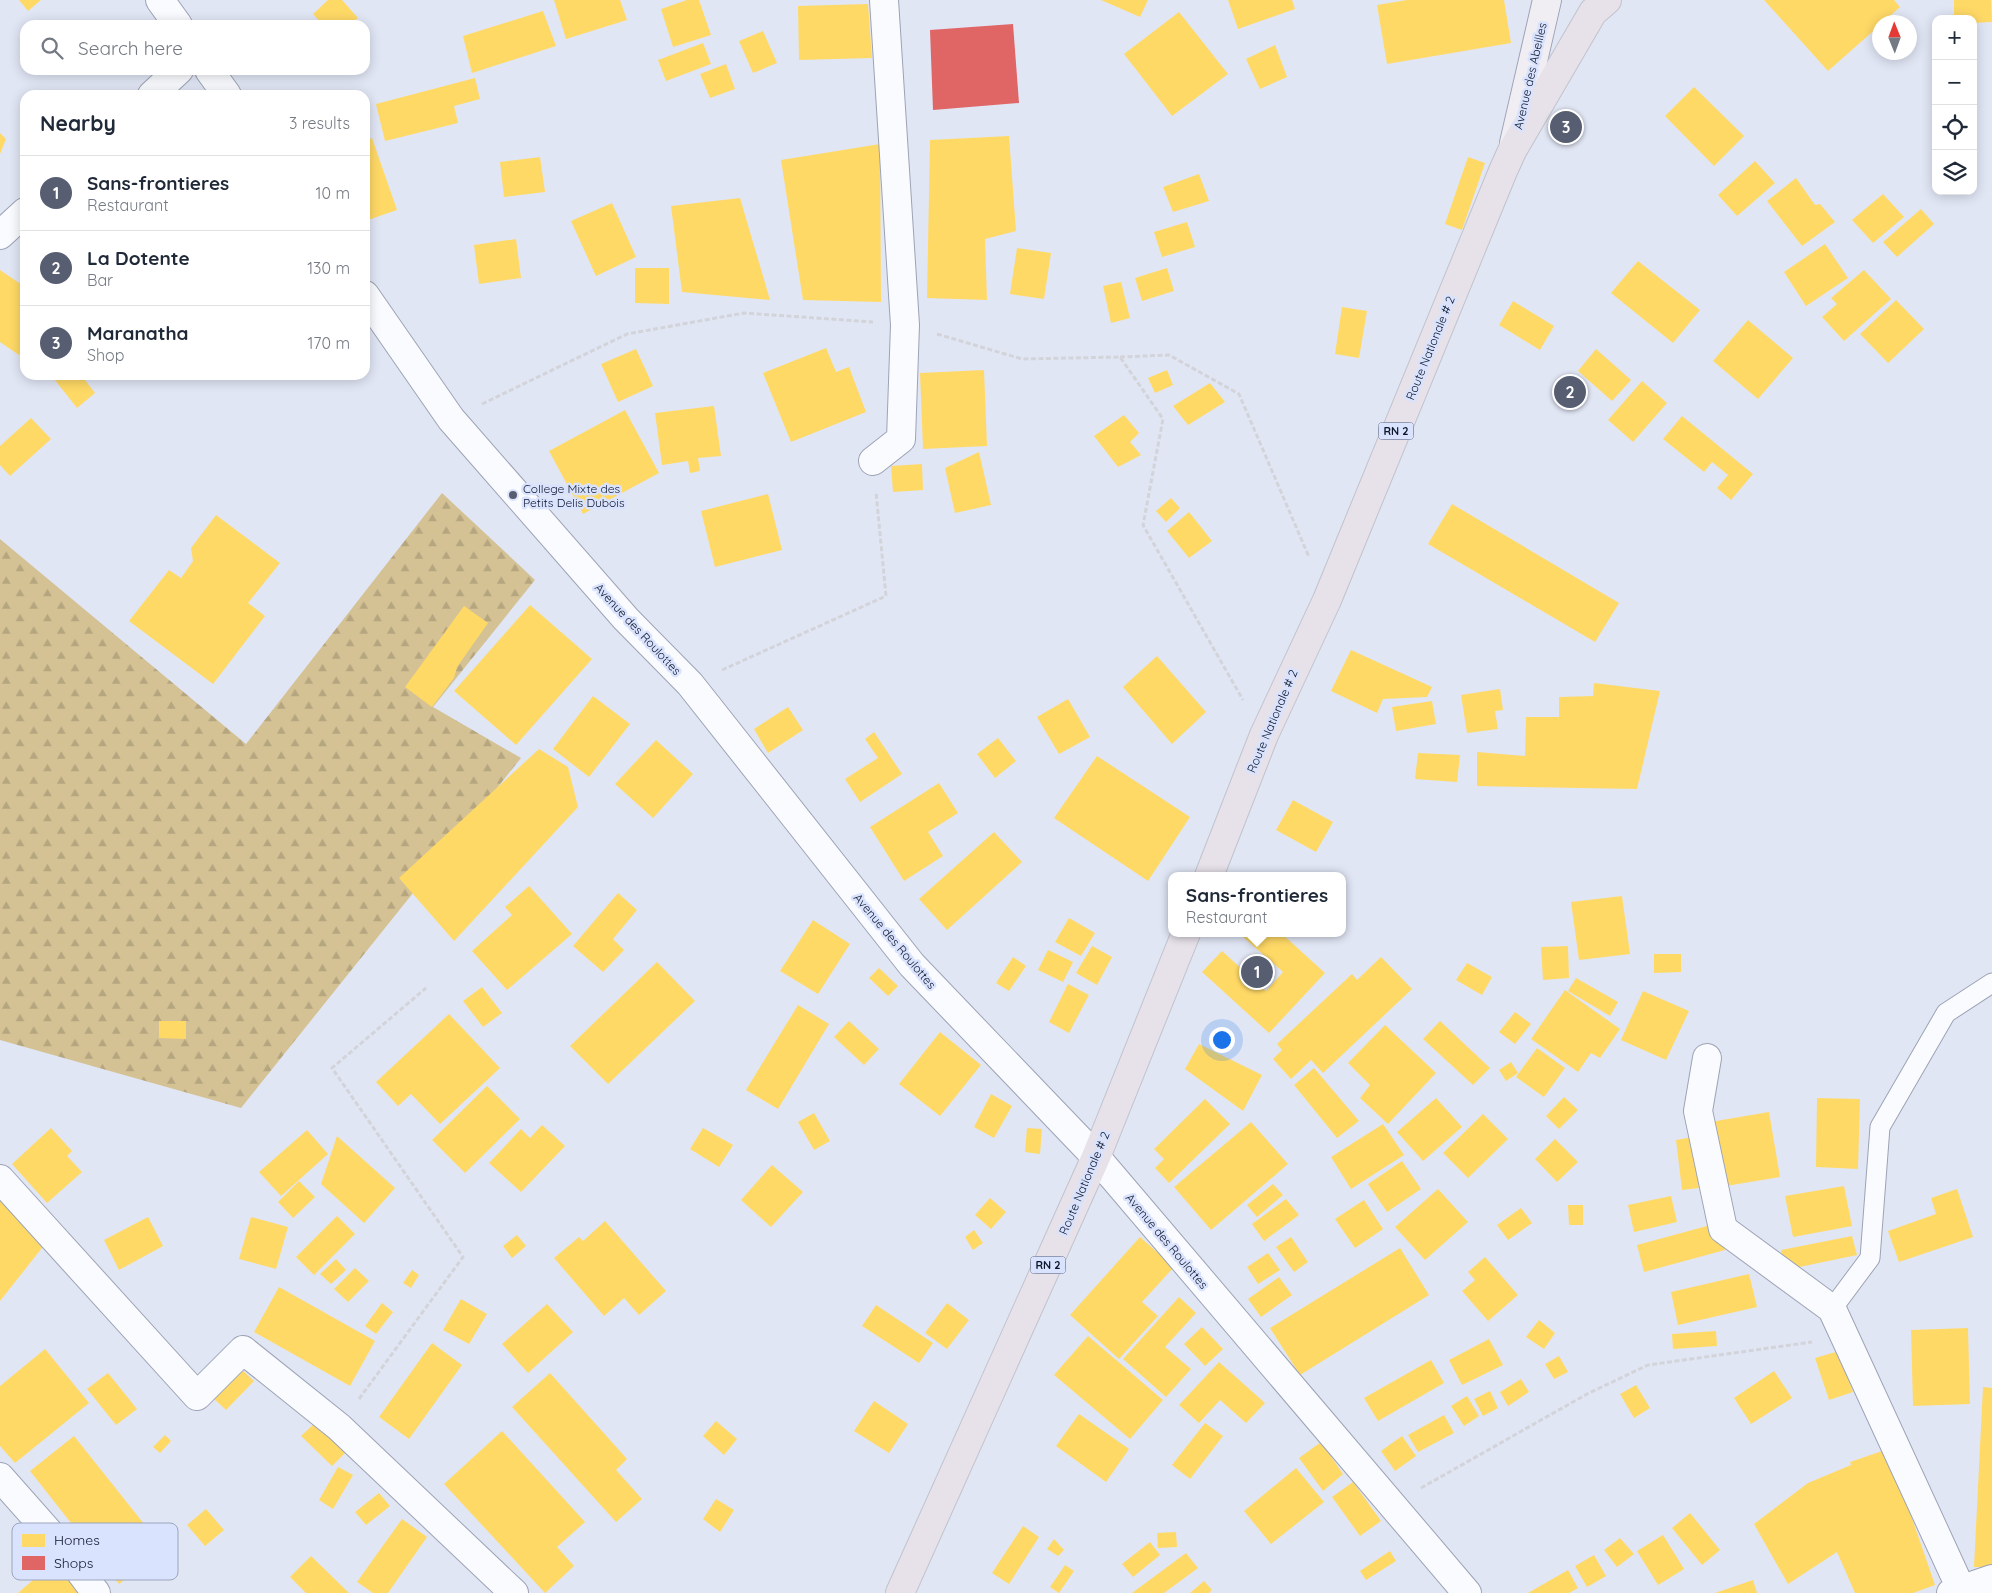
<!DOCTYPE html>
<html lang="en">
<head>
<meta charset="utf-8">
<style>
  :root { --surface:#fff; --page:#f6f6f7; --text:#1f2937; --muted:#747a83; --line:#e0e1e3; --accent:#575e71 }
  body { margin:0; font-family:Quicksand,sans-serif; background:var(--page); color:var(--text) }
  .controls { position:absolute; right:15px; top:15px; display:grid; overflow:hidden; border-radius:10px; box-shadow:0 2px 12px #0003 }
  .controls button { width:45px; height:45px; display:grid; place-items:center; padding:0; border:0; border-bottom:1px solid var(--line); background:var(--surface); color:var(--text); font:25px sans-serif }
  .compass { position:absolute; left:1872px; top:15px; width:45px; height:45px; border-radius:50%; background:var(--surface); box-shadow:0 2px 12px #0003; rotate:359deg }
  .you { position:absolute; left:1221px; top:1039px; width:18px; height:18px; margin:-12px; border:4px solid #fff; border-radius:50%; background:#1a73e8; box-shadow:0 0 0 8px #1a73e833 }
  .badge { display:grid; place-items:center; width:32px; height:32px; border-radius:50%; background:var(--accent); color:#fff; font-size:16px; font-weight:700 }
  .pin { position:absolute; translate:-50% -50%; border:2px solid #fff; box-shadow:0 1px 5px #0006 }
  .popup { position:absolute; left:1168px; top:872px; width:178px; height:65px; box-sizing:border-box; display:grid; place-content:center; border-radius:10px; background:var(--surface); filter:drop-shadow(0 1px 4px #0005); font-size:16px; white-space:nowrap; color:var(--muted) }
  .popup b { font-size:19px; color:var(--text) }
  .popup::after { content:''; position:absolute; left:50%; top:100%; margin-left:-10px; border:10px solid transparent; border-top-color:var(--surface) }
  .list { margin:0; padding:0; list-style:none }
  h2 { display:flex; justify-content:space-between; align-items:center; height:65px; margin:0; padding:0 20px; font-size:21px }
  h2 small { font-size:16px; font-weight:400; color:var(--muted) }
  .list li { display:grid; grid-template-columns:32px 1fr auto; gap:15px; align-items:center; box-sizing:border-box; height:75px; padding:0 20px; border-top:1px solid var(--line) }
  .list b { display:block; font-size:19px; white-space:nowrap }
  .list p { margin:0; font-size:16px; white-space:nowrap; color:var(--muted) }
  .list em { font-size:16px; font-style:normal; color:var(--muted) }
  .icon { flex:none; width:28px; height:28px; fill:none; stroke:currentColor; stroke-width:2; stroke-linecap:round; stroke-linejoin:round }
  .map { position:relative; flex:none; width:1992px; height:1593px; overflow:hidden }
  .search { position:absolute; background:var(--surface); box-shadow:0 2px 12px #0003; left:20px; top:20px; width:350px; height:55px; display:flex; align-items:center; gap:12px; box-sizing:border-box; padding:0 18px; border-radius:15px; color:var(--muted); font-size:19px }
  .panel { position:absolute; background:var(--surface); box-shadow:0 2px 12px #0003; left:20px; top:90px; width:350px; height:290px; border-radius:15px }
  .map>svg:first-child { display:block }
  .forest { fill:url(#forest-firs) }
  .homes { fill:#ffd966 }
  .shops { fill:#e06666 }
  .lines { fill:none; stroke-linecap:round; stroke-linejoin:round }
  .lane-casing { stroke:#9da3b5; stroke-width:21 }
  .street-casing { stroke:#9da3b5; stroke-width:30 }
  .secondary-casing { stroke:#9da3b5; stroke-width:30 }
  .primary-casing { stroke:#c0c3cc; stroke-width:30 }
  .path { stroke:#d2d4d9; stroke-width:3; stroke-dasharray:5 2.5; stroke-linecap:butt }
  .lane { stroke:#fafbfe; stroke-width:19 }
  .street { stroke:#fafbfe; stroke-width:28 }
  .secondary { stroke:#f0eef3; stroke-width:28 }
  .primary { stroke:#e7e1ea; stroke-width:28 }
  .poi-dot { fill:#575e71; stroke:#d9e3fd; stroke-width:2 }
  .labels { text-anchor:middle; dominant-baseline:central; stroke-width:5; stroke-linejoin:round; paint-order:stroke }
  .shield { fill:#d9e3fd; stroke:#4a5369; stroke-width:1 }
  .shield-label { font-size:11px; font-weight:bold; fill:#0d152a }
  .street-label { font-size:12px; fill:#0d152a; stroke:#d9e3fd }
  .poi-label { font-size:12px; fill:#0d152a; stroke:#d9e3fd; text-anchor:start }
  .key { fill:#d9e3fd; stroke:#9ca5be; stroke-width:1 }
  .key-label { font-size:14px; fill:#0d152a }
</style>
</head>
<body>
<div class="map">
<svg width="1992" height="1593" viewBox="0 0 1992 1593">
  <defs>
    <pattern id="forest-firs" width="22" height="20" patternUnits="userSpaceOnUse" patternTransform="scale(1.25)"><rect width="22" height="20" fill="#d4c294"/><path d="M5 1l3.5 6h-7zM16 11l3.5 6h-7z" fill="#b5a680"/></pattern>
  </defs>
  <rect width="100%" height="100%" fill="#e1e6f5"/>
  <path class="forest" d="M442,493L535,580L433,707L521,758L241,1108L0,1040V539L246,744Z"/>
  <path class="homes" d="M19,0H41L28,11Z
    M328,0H342L358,18L350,25H323L313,14Z
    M554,0H620L627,20L566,39Z
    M687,0H699L711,35L673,47L661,9Z
    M1101,0H1148L1140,17Z
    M1228,0H1292L1295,9L1238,29Z
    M1407,0H1504L1511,43L1387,64L1377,5Z
    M1764,0H1894L1900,7L1883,22H1880V25L1828,71Z
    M1954,0H1991L1992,22L1973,23V19H1954Z
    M868,4L872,58L799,60L798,6Z
    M543,11L556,46L472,73L463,36Z
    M1179,12L1228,74L1172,116L1124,54Z
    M763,31L777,63L753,73L739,41Z
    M703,43L711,64L666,81L658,60Z
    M1275,45L1287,77L1260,89L1246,59Z
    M726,64L735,89L710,98L700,74Z
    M475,78L480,99L454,106L458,123L385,141L376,104Z
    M1694,87L1744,136L1714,166L1665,116Z
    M0,133L6,139L0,154Z
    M1009,136L1016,231L985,239L987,300L927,298L930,140Z
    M372,138L397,210L365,221V140Z
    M880,144L881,302L803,300L781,160Z
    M540,157L545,192L504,197L500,162Z
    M1468,157L1485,163L1462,230L1445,224Z
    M1755,161L1775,183L1737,216L1718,195Z
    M1199,174L1209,201L1173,212L1163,187Z
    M1796,178L1815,205L1820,204L1835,222L1802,246L1767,201Z
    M1883,194L1904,217L1873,243L1852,220Z
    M740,198L770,300L682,292L671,206Z
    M612,203L636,257L596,276L571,221Z
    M1921,209L1934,224L1897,257L1883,242Z
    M1187,222L1195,247L1162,257L1154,232Z
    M516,239L521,278L479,284L474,245Z
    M1825,244L1848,278L1806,306L1784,272Z
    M1017,248L1051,253L1044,299L1010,294Z
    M1638,261L1700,310L1673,343L1611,293Z
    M635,268H669V304L635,303Z
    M1167,268L1174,291L1142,301L1135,278Z
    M0,270L25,287V347L19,355L0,342Z
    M1864,270L1891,299L1844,341L1822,317L1837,304L1831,298Z
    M1121,282L1130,318L1111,323L1103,286Z
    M1896,300L1924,329L1888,363L1860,334Z
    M1513,301L1554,326L1540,350L1499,325Z
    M1342,307L1367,311L1359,358L1335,354Z
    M1748,320L1793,358L1758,399L1713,361Z
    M826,348L836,372L849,367L866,412L791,442L763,373Z
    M636,349L653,386L618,402L601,364Z
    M1596,349L1631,380L1612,401L1578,371Z
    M984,370L987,446L923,449L920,373Z
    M1167,370L1173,385L1155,393L1148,378Z
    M60,375H81L95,393L77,408L54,379Z
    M1642,381L1667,403L1633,442L1608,420Z
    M1210,383L1225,402L1188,425L1173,406Z
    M714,406L721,456L698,458L700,471L690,473L688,461L662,465L655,413Z
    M625,410L659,473L583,514L549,451Z
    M1124,415L1139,433L1130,442L1141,455L1118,467L1094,436Z
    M1682,416L1753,474L1731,500L1717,488L1728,475L1712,462L1704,472L1663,439Z
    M31,418L51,439L10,476L0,465V446Z
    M979,452L991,505L955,513L945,468Z
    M922,464L923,490L893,492L891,466Z
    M768,494L782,550L715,567L701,511Z
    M1171,498L1180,508L1166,522L1156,511Z
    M1452,504L1619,603L1595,642L1428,544Z
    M1189,512L1212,541L1189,558L1167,531Z
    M216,515L280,563L248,603L265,616L213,684L129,621L169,570L181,578L193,561L191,548Z
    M530,605L592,659L516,745L454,691Z
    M464,606L488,623L457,667L454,678L432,707L405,687Z
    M1351,650L1432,687L1427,697L1383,699L1377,713L1331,691Z
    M1157,656L1206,712L1172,744L1123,687Z
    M1594,683L1660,691L1637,789L1477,786V752L1525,756L1526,717H1559V697L1593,696Z
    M1500,689L1503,710L1495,711L1498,729L1467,733L1461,695Z
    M593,696L630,724L589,777L553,749Z
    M1068,699L1090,737L1059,754L1037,717Z
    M1432,701L1436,724L1396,731L1392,707Z
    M788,707L803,730L768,753L754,729Z
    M874,732L902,774L860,802L845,779L878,758L865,739Z
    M998,738L1016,761L995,778L977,754Z
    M656,740L693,774L653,818L615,784Z
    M539,749L568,767L578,807L454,941L399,878Z
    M1418,753L1460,755L1457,782L1415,779Z
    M1097,756L1190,817L1148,881L1054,818Z
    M939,783L958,813L928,832L943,856L904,881L870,827Z
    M1293,800L1333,822L1316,852L1276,830Z
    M994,832L1022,862L947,930L919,899Z
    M529,886L572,934L507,990L472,951L512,915L505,907Z
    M618,893L637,910L613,939L624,950L603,972L573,946Z
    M1622,896L1630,954L1579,960L1571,902Z
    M1069,918L1095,933L1081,956L1055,942Z
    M813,920L850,944L818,994L780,971Z
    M1245,933H1281L1325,973L1269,1033L1202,972L1222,951L1266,991L1283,972L1242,936Z
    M1092,946L1112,957L1097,985L1076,973Z
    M1568,946L1569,978L1543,980L1541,947Z
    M1048,950L1073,962L1063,982L1038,970Z
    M1654,954H1681V972L1654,973Z
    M1013,957L1026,966L1009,991L996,983Z
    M1381,957L1412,989L1323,1073L1311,1060L1291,1079L1273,1059L1282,1050L1277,1044L1352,974L1357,980Z
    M657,962L695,1001L608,1084L570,1046Z
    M1467,963L1492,977L1482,995L1456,980Z
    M879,968L898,986L888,996L869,978Z
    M1576,978L1618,1002L1610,1016L1568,991Z
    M1068,984L1089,995L1069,1033L1049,1022Z
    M482,987L502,1013L483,1027L463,1001Z
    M1565,990L1620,1029L1600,1058L1591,1053L1578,1072L1531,1039Z
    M1643,991L1689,1011L1666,1060L1621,1040Z
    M798,1005L829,1024L778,1109L746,1090Z
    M1515,1012L1531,1024L1515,1044L1499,1032Z
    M449,1014L500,1068L440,1124L411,1094L398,1106L376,1082Z
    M159,1021H186V1039L159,1038Z
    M849,1021L879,1049L864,1065L834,1037Z
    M1440,1021L1490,1068L1473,1085L1423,1039Z
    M1385,1025L1436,1073L1388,1124L1360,1098L1370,1085L1348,1063Z
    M940,1032L981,1065L940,1116L899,1084Z
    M1199,1044L1262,1075L1243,1111L1185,1069Z
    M1537,1048L1565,1068L1544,1097L1516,1077Z
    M1511,1062L1518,1073L1506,1081L1499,1070Z
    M1314,1068L1359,1121L1337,1138L1294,1085Z
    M487,1086L520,1119L465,1173L432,1140Z
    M991,1094L1012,1106L994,1138L974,1127Z
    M1564,1097L1578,1110L1559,1129L1546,1116Z
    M1436,1098L1462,1127L1423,1161L1397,1132Z
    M1817,1098L1860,1099L1858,1169L1816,1167Z
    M1205,1099L1230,1124L1169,1183L1155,1168L1164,1159L1154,1149Z
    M1769,1112L1780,1177L1720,1187L1710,1122Z
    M814,1113L830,1141L814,1150L798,1122Z
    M1483,1114L1508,1139L1468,1178L1443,1153Z
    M1251,1122L1288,1164L1211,1230L1174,1187Z
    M1383,1124L1404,1155L1351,1189L1331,1157Z
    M542,1125L565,1146L521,1192L489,1163L521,1129L530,1138Z
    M51,1128L72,1151L67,1156L82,1172L47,1203L12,1164Z
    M703,1128L733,1145L719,1167L690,1149Z
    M1027,1128L1042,1129L1040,1154L1025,1152Z
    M307,1130L328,1154L281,1196L259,1172Z
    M337,1136L395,1188L364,1223L321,1184Z
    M1693,1137L1699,1188L1682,1190L1676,1140Z
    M1555,1139L1578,1162L1557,1182L1535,1159Z
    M1402,1161L1421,1189L1387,1212L1368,1184Z
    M772,1165L803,1192L771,1227L741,1200Z
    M299,1181L315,1197L293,1218L278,1202Z
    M1273,1184L1283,1195L1257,1217L1247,1205Z
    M1844,1186L1852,1226L1793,1237L1785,1196Z
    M1438,1189L1468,1222L1425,1260L1395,1227Z
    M1957,1189L1973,1237L1899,1262L1888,1231L1936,1214L1931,1198Z
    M0,1193L53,1234L0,1301Z
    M1671,1196L1677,1222L1634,1232L1628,1205Z
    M990,1198L1006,1212L991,1229L975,1215Z
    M1286,1199L1299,1215L1264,1241L1252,1224Z
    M1364,1200L1383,1229L1355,1248L1335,1219Z
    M1568,1205H1583V1225H1569Z
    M1521,1208L1532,1223L1508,1240L1497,1225Z
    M337,1216L355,1234L314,1275L296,1257Z
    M148,1217L163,1246L119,1270L104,1240Z
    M251,1217L288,1227L276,1269L239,1259Z
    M605,1221L666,1291L639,1315L624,1298L604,1316L554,1258L579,1237L583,1241Z
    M1718,1223L1725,1250L1644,1272L1637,1245Z
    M974,1230L983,1243L973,1250L965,1237Z
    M517,1235L526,1246L512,1258L503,1246Z
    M1852,1236L1857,1255L1785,1270L1781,1250Z
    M1140,1237L1174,1267L1142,1302L1158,1316L1119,1359L1070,1315Z
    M1291,1237L1308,1262L1294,1272L1276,1247Z
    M1400,1248L1429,1295L1300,1375L1270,1328Z
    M1268,1253L1280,1270L1258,1284L1247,1267Z
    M1485,1257L1518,1295L1488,1321L1462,1291L1475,1280L1468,1272Z
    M336,1259L346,1270L331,1284L320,1274Z
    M355,1268L369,1281L348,1302L334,1289Z
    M412,1270L419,1275L411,1288L403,1283Z
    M1749,1274L1757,1307L1678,1325L1671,1292Z
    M1279,1277L1292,1295L1261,1317L1248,1299Z
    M279,1287L375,1341L350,1386L254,1332Z
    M1179,1297L1196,1313L1165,1347L1191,1369L1166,1397L1123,1359Z
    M461,1299L487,1314L469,1344L443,1330Z
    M382,1303L393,1312L376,1334L365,1326Z
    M947,1303L969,1320L947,1349L925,1333Z
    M547,1304L573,1332L528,1373L502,1344Z
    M876,1305L933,1343L919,1363L862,1326Z
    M1539,1320L1555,1333L1544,1349L1526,1337Z
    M1202,1327L1223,1349L1205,1366L1184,1344Z
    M1968,1328L1970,1404L1913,1406L1911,1330Z
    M1716,1331L1717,1346L1673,1349L1672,1334Z
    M1088,1336L1163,1400L1130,1439L1054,1375Z
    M1489,1339L1503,1365L1462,1385L1449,1360Z
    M432,1343L462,1365L409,1439L379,1417Z
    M45,1349L89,1403L15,1463L0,1446V1386Z
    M1839,1351L1853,1392L1829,1400L1815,1358Z
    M1559,1356L1568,1372L1554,1379L1545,1364Z
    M1431,1360L1444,1383L1378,1421L1364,1398Z
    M1219,1362L1265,1403L1246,1423L1220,1400L1199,1423L1179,1405Z
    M240,1368L254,1381L226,1410L212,1397Z
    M1774,1371L1792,1398L1751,1424L1734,1398Z
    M108,1373L137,1409L116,1425L87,1389Z
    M550,1373L627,1459L616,1470L642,1499L616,1522L512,1407Z
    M1521,1379L1529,1392L1508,1406L1500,1392Z
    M1636,1385L1650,1408L1634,1418L1620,1394Z
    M1983,1387L1992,1388V1567H1974Z
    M1490,1391L1498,1408L1483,1416L1474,1399Z
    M1467,1396L1479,1416L1464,1426L1451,1406Z
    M874,1401L908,1424L889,1453L854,1431Z
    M1079,1414L1129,1449L1106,1482L1056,1446Z
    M1444,1415L1454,1433L1418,1452L1408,1435Z
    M716,1421L737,1439L724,1455L703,1436Z
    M316,1422L347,1451L332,1466L301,1436Z
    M1205,1423L1223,1436L1190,1479L1172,1465Z
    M502,1431L585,1522L557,1547L574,1566L545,1593L444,1484Z
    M165,1435L171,1441L160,1453L153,1447Z
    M74,1436L164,1549L119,1584L30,1471Z
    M1402,1436L1416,1456L1395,1471L1381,1451Z
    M1321,1442L1343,1474L1323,1491L1299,1458Z
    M1888,1449L1935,1585L1913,1593H1855L1837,1552L1788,1584L1754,1524L1808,1483L1851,1465L1850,1462Z
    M338,1467L353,1475L333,1509L319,1500Z
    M1296,1468L1324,1502L1271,1544L1244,1511Z
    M1353,1482L1381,1521L1360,1536L1332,1497Z
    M379,1493L390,1506L366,1525L355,1512Z
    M716,1499L734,1510L720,1532L703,1519Z
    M206,1509L224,1530L205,1546L187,1525Z
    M1690,1513L1720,1550L1702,1565L1672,1528Z
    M402,1519L427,1537L388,1593H373L357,1582Z
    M1023,1526L1039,1537L1009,1584L992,1573Z
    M1176,1532L1177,1547L1158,1548L1157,1533Z
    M1663,1535L1684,1569L1658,1585L1637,1551Z
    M1620,1538L1634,1554L1617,1567L1604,1550Z
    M1054,1539L1064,1550L1058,1556L1047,1549Z
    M1150,1542L1160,1555L1133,1577L1122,1564Z
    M1390,1551L1396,1561L1366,1580L1360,1571Z
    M1186,1553L1198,1568L1164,1593H1132Z
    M1594,1555L1606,1576L1587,1587L1575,1566Z
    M311,1556L349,1593H306L290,1577Z
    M55,1561L85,1593H18Z
    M1065,1565L1074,1571L1059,1593L1050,1587Z
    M1568,1570L1578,1588L1569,1593H1528Z
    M1753,1580L1757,1593H1715Z
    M1204,1581L1212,1590L1209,1593H1190Z"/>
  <path class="shops" d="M1013,24L1019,103L933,110L930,30Z"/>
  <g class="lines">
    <defs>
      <path id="lane" d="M1832,1309L1870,1258L1880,1127L1946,1013L1992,983"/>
      <path id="street" d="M160,0L178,25
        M209,70L227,95
        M152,95L179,70
        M0,235L25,212
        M365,295L451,419L626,619L690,684L912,965L1096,1157L1467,1593
        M873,461L901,439L905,325L884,0
        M1707,1058L1698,1111L1723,1229L1832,1309L1961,1589
        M0,1179L197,1396L243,1350L339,1427L514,1593
        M0,1477L61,1546L96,1593
        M1951,1593L1992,1579"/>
      <path id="secondary" d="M1514,143L1547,0"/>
      <path id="primary" d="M1209,876L1264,735L1327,600L1503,171L1512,151L1593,12L1607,0
        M900,1593L1096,1157L1186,933"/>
    </defs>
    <use href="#lane" class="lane-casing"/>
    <use href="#street" class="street-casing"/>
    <use href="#secondary" class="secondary-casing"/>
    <use href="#primary" class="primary-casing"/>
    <path class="path" d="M937,334L1022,359L1120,357L1163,419L1143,525L1243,700
      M1120,357L1169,355L1239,394L1309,557
      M482,404L627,334L744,313L873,322
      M722,670L886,596L876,492
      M359,1399L463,1257L332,1068L426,988
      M1421,1488L1587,1394L1648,1365L1812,1342"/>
    <use href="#lane" class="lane"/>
    <use href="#street" class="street"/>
    <use href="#secondary" class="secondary"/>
    <use href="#primary" class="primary"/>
  </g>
  <circle class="poi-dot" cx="513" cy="495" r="5"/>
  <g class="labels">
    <g class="shield">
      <rect x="1378.5" y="422.5" width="35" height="17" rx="4"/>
      <rect x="1030.5" y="1256.5" width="35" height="17" rx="4"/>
    </g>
    <g class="shield-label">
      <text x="1396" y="431">RN 2</text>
      <text x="1048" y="1265">RN 2</text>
    </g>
    <g class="street-label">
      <text transform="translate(1530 76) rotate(-77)">Avenue des Abeilles</text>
      <text transform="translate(1430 348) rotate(-68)">Route Nationale # 2</text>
      <text transform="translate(638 629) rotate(47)">Avenue des Roulottes</text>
      <text transform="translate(1272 721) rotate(-67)">Route Nationale # 2</text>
      <text transform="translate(895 941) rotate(50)">Avenue des Roulottes</text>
      <text transform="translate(1084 1183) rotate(-67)">Route Nationale # 2</text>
      <text transform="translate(1167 1241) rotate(50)">Avenue des Roulottes</text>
    </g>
    <g class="poi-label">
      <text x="523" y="488">College Mixte des<tspan x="523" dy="14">Petits Delis Dubois</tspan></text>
    </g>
  </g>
  <rect x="12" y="1523" width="166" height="57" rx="8" class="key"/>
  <rect x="22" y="1534" width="23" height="13" fill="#ffd966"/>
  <rect x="22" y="1556" width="23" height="14" fill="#e06666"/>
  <g class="key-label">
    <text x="54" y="1545">Homes</text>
    <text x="54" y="1568">Shops</text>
  </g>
</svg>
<div class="controls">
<button>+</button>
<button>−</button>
<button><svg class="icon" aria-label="locate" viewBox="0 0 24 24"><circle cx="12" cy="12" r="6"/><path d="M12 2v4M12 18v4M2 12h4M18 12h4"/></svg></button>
<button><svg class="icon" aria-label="layers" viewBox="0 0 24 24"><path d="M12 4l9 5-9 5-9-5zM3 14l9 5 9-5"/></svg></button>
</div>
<svg class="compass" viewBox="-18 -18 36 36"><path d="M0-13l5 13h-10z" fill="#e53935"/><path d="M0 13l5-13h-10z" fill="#747a83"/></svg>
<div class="you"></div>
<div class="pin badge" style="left:1257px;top:972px">1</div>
<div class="popup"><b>Sans-frontieres</b>Restaurant</div>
<div class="pin badge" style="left:1570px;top:392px">2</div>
<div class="pin badge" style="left:1566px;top:127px">3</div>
<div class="search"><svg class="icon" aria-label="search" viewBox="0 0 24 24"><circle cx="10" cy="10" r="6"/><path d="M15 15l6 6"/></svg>Search here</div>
<section class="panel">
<h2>Nearby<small>3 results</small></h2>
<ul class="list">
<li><span class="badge">1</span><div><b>Sans-frontieres</b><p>Restaurant</p></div><em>10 m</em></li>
<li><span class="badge">2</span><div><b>La Dotente</b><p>Bar</p></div><em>130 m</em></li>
<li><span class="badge">3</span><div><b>Maranatha</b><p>Shop</p></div><em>170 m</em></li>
</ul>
</section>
</div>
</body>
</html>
